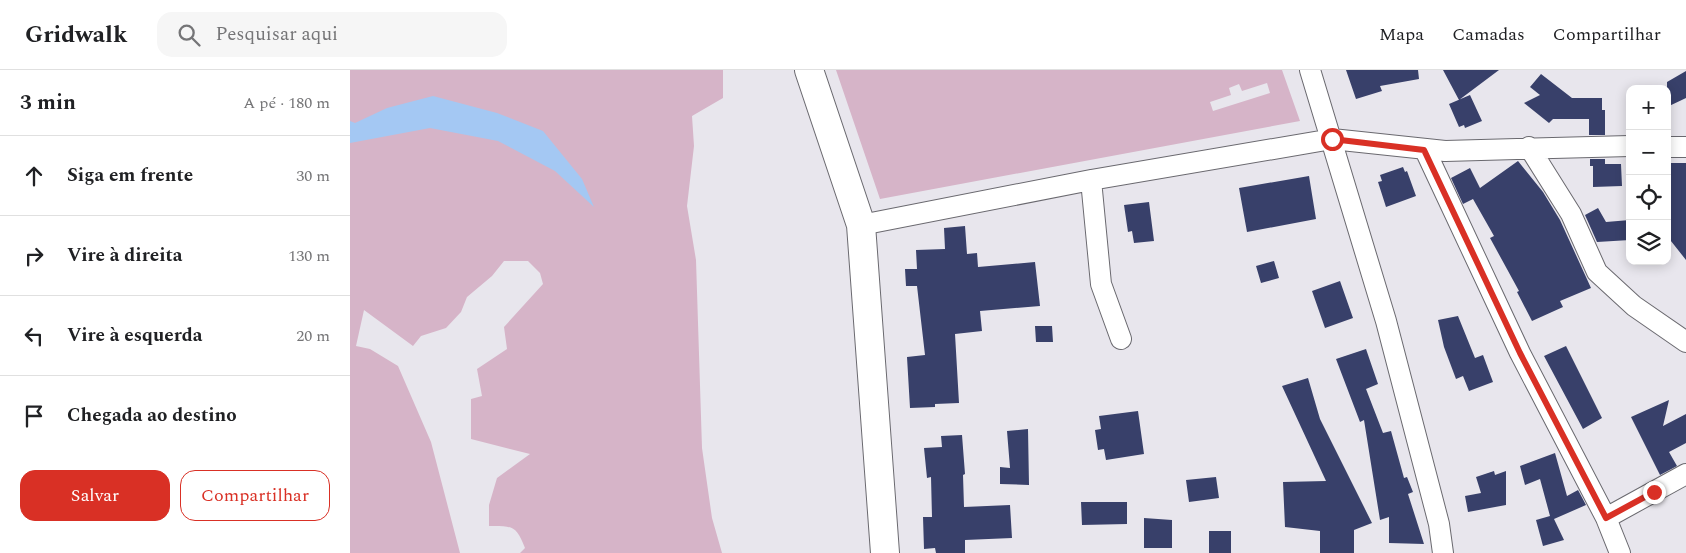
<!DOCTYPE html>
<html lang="pt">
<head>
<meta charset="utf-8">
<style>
  :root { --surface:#fff; --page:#f6f6f6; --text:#202124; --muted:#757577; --line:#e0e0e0; --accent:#d93025 }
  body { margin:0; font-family:Spectral,serif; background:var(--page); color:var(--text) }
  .controls { position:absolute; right:15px; top:15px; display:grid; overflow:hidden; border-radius:10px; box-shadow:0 2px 12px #0003 }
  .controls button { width:45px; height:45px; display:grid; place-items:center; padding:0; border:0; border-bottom:1px solid var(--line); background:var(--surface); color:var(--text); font:25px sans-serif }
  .stop { position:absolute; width:15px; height:15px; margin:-11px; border:4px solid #d93025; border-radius:50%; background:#fff }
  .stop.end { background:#d93025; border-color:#fff; box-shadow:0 1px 5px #0008 }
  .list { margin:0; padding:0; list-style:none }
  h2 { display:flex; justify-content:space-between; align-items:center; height:65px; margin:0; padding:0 20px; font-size:21px }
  h2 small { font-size:16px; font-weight:400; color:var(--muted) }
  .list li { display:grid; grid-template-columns:32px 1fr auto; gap:15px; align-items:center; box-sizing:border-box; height:80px; padding:0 20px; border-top:1px solid var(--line) }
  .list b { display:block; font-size:19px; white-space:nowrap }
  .list em { font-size:16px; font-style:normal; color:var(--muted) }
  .actions { display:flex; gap:10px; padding:15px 20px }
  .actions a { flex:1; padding:11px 0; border:1px solid var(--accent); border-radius:15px; text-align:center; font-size:18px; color:var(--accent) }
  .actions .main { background:var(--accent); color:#fff }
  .icon { flex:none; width:28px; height:28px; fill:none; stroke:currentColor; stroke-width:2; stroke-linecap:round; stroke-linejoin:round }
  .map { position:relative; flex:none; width:1336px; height:483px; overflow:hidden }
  header { display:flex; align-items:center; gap:30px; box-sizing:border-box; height:70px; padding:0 25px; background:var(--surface); border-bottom:1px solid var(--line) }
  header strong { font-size:24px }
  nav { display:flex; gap:28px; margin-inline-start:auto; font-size:18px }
  .search { width:350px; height:45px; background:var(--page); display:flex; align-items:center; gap:12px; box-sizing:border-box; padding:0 18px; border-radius:15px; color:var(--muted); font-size:19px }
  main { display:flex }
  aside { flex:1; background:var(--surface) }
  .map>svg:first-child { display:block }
  .green { fill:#d6b4c8; fill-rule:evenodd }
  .water { fill:#a4c8f3 }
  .building { fill:#38406a }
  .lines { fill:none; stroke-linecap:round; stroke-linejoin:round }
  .street-casing { stroke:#6a696f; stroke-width:22 }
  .secondary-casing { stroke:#6a696f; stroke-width:30 }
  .street { stroke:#fff; stroke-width:20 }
  .secondary { stroke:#fff; stroke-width:28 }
  .route { stroke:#d93025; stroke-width:6 }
</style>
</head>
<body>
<header>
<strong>Gridwalk</strong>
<div class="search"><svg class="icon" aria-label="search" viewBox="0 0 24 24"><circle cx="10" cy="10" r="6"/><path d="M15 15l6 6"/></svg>Pesquisar aqui</div>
<nav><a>Mapa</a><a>Camadas</a><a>Compartilhar</a></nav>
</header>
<main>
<aside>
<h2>3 min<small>A pé · 180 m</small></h2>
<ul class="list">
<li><svg class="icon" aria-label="ahead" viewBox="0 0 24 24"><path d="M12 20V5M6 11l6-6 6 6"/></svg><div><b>Siga em frente</b></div><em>30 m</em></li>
<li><svg class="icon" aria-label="right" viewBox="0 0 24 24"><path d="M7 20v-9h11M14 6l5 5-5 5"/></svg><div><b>Vire à direita</b></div><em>130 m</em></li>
<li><svg class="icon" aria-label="left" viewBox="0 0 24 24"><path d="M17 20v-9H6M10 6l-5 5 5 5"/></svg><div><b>Vire à esquerda</b></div><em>20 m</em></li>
<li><svg class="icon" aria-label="arrive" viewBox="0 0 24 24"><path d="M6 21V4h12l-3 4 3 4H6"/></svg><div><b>Chegada ao destino</b></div></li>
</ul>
<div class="actions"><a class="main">Salvar</a><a>Compartilhar</a></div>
</aside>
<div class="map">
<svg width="1336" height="483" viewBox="0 0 1336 483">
  <rect width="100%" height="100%" fill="#e8e6ed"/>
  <path class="green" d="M0,0H373V28L342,46L344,76L337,136L346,190L352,378L362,448L372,483H170L175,478C166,455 162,456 139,456V435L147,408L180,384L121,369V329L132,326L127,299L157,279L154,257L193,214L190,203L178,191H154L142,206L117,227L111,242L96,258L71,266L63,276L14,240L6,276L20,279L48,296L81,372L110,483H0Z
    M486,0H932L950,51L530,129ZM917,13L920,23L863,41L860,32L881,25L879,18L889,14L892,21Z"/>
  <path class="water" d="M83,26L147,43L193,61L232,109L244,137L205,101L148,71L80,58L0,73V51L5,53L37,38Z"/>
  <path class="building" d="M996,0H1068L1069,9L1030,16L1032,21L1006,29Z
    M1093,0H1149L1109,30Z
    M1336,1V28L1317,37V12Z
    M1191,4L1222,28H1252V40H1255V65H1239V49H1203L1199,53L1174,33L1190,25L1180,17Z
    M1120,25L1132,51L1115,58L1114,55L1109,57L1099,34Z
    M1240,89H1255V94H1271L1272,116L1243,117V96H1240Z
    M1168,91L1193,122L1210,150L1241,218L1210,231L1213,237L1182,251L1167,222L1169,221L1140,168L1144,166L1123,129L1113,134L1101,108L1120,98L1130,118Z
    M1317,93H1336V190L1317,166Z
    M1053,97L1055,102L1057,101L1066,126L1036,137L1028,112L1032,111L1030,105Z
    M959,106L966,149L897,162L889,118Z
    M799,132L804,171L784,173L782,161L778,162L774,135Z
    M1248,138L1256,152L1280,150V170L1247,172L1235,145Z
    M615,156L617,184L627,183L628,197L685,192L690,236L630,241L632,261L605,264L609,333L585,334V337L560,338L557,287L575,285L567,216H556L555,199H567L566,180L595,179L594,158Z
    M924,191L929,208L911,213L906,196Z
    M990,211L1003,248L975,258L962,221Z
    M1108,246L1125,288L1133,285L1143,312L1119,321L1113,306L1106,309L1094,277L1088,250Z
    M685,256H702L703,272H686Z
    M1216,276L1252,348L1233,359L1194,286Z
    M1016,279L1028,314L1016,319L1033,363L1041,361L1054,408L1057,407L1063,422L1058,424L1074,474L1039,473V447L1030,450L1014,350L1010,352L986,289Z
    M958,308L970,349L1022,453L1004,460V483H970V461L935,457L933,412L976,411L932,316Z
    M1319,330L1313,356L1336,344V373L1319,382L1327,396L1310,405L1281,347Z
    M788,341L794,384L756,390L754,379L748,380L745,360L751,359L749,346Z
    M678,359L679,415L650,414V397L660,398L657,361Z
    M612,365L615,404L613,405L614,437L660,435L662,468L615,470V483H586L585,478L574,479L573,447H582L581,407L577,408L574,378L592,377L591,366Z
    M1205,383L1217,426L1228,420L1236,435L1204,449L1214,470L1193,476L1186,450L1200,446L1190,409L1175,415L1170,396Z
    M1144,401L1145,405L1156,401V435L1118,442L1115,426L1131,423L1126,407Z
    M866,407L869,428L839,432L836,410Z
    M731,432H777V454L732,455Z
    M794,448L822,450V478H794Z
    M859,461H881V483H859Z"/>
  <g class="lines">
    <defs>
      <path id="street" d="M960,0L1036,251L1089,454L1093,483
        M1179,77L1221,144L1247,202L1284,236L1336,272
        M1317,77H1336
        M1075,80L1170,283L1256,448L1270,483
        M741,110L751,214L771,269
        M511,155L741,110L982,69L1095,81L1280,76
        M1256,448L1336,404"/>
      <path id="secondary" d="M459,0L511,155L535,483"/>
    </defs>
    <use href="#street" class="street-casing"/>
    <use href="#secondary" class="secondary-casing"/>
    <use href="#street" class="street"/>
    <use href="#secondary" class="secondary"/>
  </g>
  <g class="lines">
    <path class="route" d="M982,69L1074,80L1170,283L1256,448L1304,422"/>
  </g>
</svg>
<div class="controls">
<button>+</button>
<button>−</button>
<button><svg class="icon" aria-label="locate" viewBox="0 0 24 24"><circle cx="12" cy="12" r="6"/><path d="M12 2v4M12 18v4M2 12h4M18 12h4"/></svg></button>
<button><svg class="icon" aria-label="layers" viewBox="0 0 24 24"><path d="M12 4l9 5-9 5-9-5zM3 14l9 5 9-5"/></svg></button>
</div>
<div class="stop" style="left:982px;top:69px"></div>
<div class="stop end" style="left:1304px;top:422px"></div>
</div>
</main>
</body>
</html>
